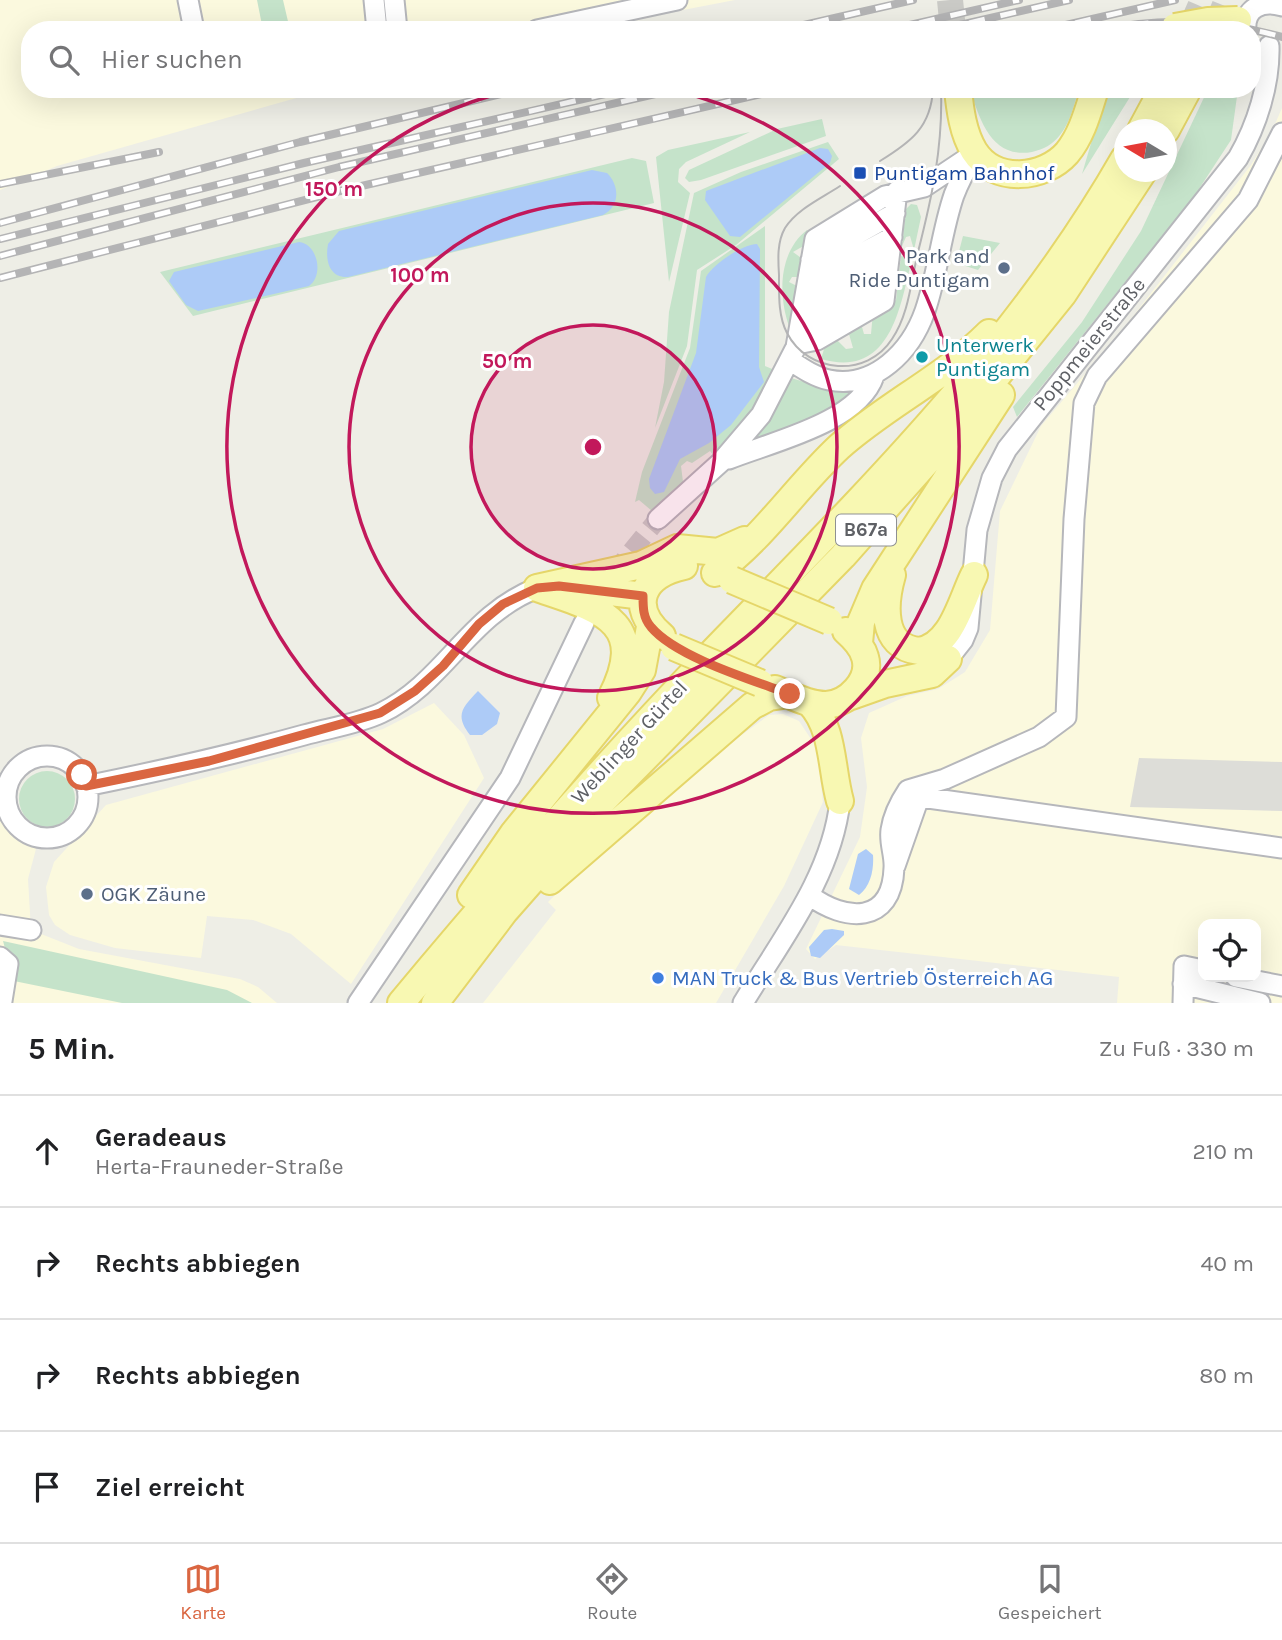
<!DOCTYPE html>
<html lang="de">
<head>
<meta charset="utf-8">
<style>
  :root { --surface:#fff; --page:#f2f2f2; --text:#202124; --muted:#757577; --line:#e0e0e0; --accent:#da6641 }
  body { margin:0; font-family:Karla,sans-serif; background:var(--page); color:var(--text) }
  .controls { position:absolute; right:21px; bottom:21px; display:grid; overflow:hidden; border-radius:14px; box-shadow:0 7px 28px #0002 }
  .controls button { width:63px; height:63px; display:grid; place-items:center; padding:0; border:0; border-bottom:2px solid var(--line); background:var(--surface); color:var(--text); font:35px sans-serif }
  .compass { position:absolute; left:1114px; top:119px; width:63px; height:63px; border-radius:50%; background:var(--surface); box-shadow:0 7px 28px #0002; rotate:280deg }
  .stop { position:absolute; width:21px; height:21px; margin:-16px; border:5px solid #da6641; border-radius:50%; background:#fff }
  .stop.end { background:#da6641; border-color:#fff; box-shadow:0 2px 7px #0008 }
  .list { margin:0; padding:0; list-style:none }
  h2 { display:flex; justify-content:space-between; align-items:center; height:91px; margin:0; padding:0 28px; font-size:30px }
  h2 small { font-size:23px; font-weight:400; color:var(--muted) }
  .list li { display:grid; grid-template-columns:46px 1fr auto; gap:21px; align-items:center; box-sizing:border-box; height:112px; padding:0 28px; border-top:2px solid var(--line) }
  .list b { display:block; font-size:26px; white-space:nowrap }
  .list p { margin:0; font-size:23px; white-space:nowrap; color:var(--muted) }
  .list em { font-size:23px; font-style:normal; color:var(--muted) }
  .icon { flex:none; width:38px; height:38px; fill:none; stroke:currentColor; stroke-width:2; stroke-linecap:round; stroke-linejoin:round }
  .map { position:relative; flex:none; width:1282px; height:1003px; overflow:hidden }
  .search { position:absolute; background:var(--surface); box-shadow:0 7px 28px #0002; left:21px; right:21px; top:21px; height:77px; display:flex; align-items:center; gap:18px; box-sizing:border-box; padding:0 24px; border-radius:28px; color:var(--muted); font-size:26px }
  .sheet { height:539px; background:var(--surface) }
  nav { display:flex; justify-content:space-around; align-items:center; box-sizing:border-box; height:98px; border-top:2px solid var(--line); background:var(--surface); font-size:19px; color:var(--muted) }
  nav a { display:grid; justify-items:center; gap:4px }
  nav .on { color:var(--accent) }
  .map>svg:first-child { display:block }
  .commercial { fill:#fbf9de; fill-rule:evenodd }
  .industrial { fill:#ddddd8 }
  .green { fill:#c5e3ca }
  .water { fill:#adcbf7 }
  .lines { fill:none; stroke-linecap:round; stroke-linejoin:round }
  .minor-tunnel { stroke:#cacac6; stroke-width:19; stroke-dasharray:19 10; stroke-linecap:butt }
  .major-tunnel { stroke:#cacac6; stroke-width:26; stroke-dasharray:26 13; stroke-linecap:butt }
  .minor-casing { stroke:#b6b7bb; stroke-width:23 }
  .major-casing { stroke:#e5d669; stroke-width:30 }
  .minor { stroke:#fff; stroke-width:19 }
  .major { stroke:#f8f8b2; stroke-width:26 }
  .tram { stroke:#b4b4b5; stroke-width:2 }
  .rail-casing { stroke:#b4b4b5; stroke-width:8 }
  .rail { stroke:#fff; stroke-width:5; stroke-dasharray:16; stroke-linecap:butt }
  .major-bridge-casing { stroke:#e5d669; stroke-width:30; stroke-linecap:butt }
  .major-bridge { stroke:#f8f8b2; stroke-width:26 }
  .route { stroke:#da6641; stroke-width:9 }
  .ring { fill:none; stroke:#c2185b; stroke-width:3.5 }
  .transit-dot { fill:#1a4fb4; stroke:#fff; stroke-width:2.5 }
  .service-dot { fill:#5c6f8a; stroke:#fff; stroke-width:2.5 }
  .culture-dot { fill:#0f9aa8; stroke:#fff; stroke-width:2.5 }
  .shop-dot { fill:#3f7fe0; stroke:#fff; stroke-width:2.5 }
  .labels { text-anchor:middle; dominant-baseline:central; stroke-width:6; stroke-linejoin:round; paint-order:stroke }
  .shield { fill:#fff; stroke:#8e9093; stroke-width:2 }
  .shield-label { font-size:19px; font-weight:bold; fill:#5e6065 }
  .transit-label { font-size:21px; fill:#164399; stroke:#fff; text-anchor:start }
  .service-label { font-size:21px; fill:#4e5e75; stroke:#fff; text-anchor:end }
  .street-label { font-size:21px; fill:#5e6065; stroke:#fff }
  .culture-label { font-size:21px; fill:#0d838f; stroke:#fff; text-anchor:start }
  .shop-label { font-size:21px; fill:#366cbe; stroke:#fff; text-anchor:start }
  .centre { fill:#c2185b; stroke:#fff; stroke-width:3.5 }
  .ring-label { font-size:21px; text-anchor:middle; font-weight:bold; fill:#c2185b; stroke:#fff; stroke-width:6; stroke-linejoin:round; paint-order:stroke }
</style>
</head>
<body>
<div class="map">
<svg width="1282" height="1003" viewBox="0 0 1282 1003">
  <rect width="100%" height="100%" fill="#eeeee6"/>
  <path class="commercial" d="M0,0H735L579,30H30V89H328L57,166L0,190Z
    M1282,108V1003H1117L1119,977L836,945L815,959L806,949L860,837L867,787L861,738L869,713L907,696L938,689L965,672L990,630L1000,511L1041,426L1123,329L1251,165L1272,131ZM1203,924H1256V977H1203Z
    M434,703L464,735L484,778L351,984L291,934L253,920L207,916L201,958L115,948L70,935L55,925L49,915L46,887L54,862L106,805L383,729Z
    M783,714L799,721L817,748L823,802L784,886L716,1003H483L556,910L548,902L582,869L696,768L769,715Z
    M8,811L36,849L28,879L31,930L79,949L240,979L258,987L277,1003H0V812Z"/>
  <path class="industrial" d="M1139,758L1282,762V811L1130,807Z"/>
  <path class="green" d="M257,0H283L290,30H263Z
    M970,89H997L1002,94L1023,89H1079C1074,105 1070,123 1060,135C1052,145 1044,149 1032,152C992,159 980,121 970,89Z
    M1110,89H1135L1082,174L1104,99Z
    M1208,89H1238L1231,140L1195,195L1017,417L1013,407L1082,322L1141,231Z
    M822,119L826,136L701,180L689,182L685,178L689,170L777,129Z
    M750,132L686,162L679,169L678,182L690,193L669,282L656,157L668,150Z
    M828,142L839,159L736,245L697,270L687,346L655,428L664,382L669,312L694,193L741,172Z
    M632,158L646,161L654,203L193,316L160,272Z
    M911,204L917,205L921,217L914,250L910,236L906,237L902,246L906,209Z
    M765,226V366L777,371L768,394L714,456L710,451L692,463L687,461L681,466L683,482L652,511L639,500L635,502L642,472L690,348L701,271Z
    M807,230L811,237L807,244L793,252L804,260L799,277H792L789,282L799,287L791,331C778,300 777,253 807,230Z
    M963,236L1000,243L978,270L956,263Z
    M901,256L912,259C900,307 891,379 821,359L825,346L833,336L846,349L853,348L847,327L860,320L864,334H871L873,312L896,300Z
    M791,378L818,386L861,388L834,412L744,444Z
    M19 799a28 28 0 1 1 56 0a28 28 0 1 1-56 0Z
    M3,941L227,990L252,1003H122L14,981Z"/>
  <path class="water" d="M820,148L828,149L832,156L830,163L740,237L730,236L705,200L706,191Z
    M592,170L607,173C620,186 620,206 603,215L348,277C329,278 325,260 328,244L339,231Z
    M299,242C318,244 324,276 309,286L198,311L186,305L169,281L174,272Z
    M757,244L760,249L759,367L764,382L731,425L709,443L680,459L664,492L655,494L650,488L649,479L696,353L706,277C713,264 743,244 757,244Z
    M478,691L500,713L497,724L482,735H470C454,715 463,707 478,691Z
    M866,849L873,855C874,869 871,886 859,895L849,889L858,854Z
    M832,929L844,931V935L820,958L811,956L809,947L824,930Z"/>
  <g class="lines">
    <path class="minor-tunnel" d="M613,574L658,519"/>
    <path class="major-tunnel" d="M950,0L953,30
      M1190,30L1203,0
      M1215,30L1227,0"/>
    <defs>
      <path id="minor" d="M188,0L194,30
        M374,0L377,30
        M394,0L397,30
        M537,30L677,0
        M1246,30C1244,8 1262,0 1282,6
        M811,260L895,213
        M808,282L892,237
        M804,304L889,259
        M800,328L887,279
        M797,344L817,340L884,301L897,191
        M791,361C803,369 815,377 829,380C875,389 911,351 925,311C938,273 941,233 954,195C959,182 966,169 973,157
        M729,459C771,442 858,423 874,376
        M658,519L721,462L761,415L796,347L815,239L885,196L924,187L975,153
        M948,659L963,640L968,628L977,530L992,478L1007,449L1238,158C1257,125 1270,84 1269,46
        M6 797a41 41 0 1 1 82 0a41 41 0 1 1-82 0Z
        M86,786C160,771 232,755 304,735C329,728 358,724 381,713C445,682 468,615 537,588
        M921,797L1282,848
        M895,866L923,786
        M809,895C845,922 892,925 894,868C895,855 889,843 891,830C893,816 900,802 908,790L945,779L1039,737L1066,717L1074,519L1084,403L1097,376L1248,200L1282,133
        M0,925L31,930
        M0,957L8,964L2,1001
        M1236,977L1282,986
        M1183,984L1260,1003
        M358,1003L510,778L584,623
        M743,1003C781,940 832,876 840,801
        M1183,1003L1184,966L1203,970"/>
      <path id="major" d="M958,89C960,110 963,133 974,151C995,184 1044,179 1067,153C1082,135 1088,111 1095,89
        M1141,130L1163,89
        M1166,130L1188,89
        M715,573C763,539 796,487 839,447C886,405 944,378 989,333
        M892,575C884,603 880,647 919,651C952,646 961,601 974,575
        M570,587L643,596
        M537,588L641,565L677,548L718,552L745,540
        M537,588C598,609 651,620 611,698
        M662,636C627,606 643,574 684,566
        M859,643L861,622L875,589L1001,395
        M775,689C791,695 808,705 826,705C848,704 872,680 865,657C862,646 854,638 846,631
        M851,696L885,684L932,674L948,659
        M810,703C834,728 831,769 840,801
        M550,881L752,706L769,697L790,694
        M471,895L513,834L628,692L642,670L650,627
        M401,1003C500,884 602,768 709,656C859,501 1016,348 1124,159
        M435,1003L505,911L593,811L843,556L938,449L1063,294L1143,172"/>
    </defs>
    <use href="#minor" class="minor-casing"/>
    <use href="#major" class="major-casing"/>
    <use href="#minor" class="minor"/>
    <use href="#major" class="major"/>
    <path class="tram" d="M880,161C911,142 931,127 933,89
      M840,186C822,198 797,209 785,228C777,242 778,259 779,275C779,294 778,316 787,333C808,374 867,378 892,339C909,314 911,281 918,252C932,197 943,147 941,89"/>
    <defs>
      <path id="rail" d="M782,30L913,0
        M888,30L1019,0
        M938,30L1069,0
        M1044,30L1175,0
        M1101,30C1162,17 1222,20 1282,37
        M0,184L159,152
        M0,223L300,142L522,89
        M0,239L304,163L627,89
        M0,256L339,167L677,89
        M0,278L344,190L783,89"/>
    </defs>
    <use href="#rail" class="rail-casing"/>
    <use href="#rail" class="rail"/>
    <defs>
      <path id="major-bridge" d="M1175,27L1208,21L1238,20
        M732,580L829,621
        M674,647L760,683"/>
    </defs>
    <use href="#major-bridge" class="major-bridge-casing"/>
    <use href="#major-bridge" class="major-bridge"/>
  </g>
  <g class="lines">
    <path class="route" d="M82,775L86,786L209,761L380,713L415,691L443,666L479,624L503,604L537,588L559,586L643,596C643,607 643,618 651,627C676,657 752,680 790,694"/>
  </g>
  <circle cx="593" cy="447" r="122" fill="#c2185b" fill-opacity=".12"/>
  <g class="ring">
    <circle cx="593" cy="447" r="122"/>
    <circle cx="593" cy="447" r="244"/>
    <path d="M672 90A366 366 0 1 1 514 90"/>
  </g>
  <rect class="transit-dot" x="853" y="166" width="14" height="14" rx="3.5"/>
  <g class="service-dot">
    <circle cx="1004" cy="268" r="7"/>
    <circle cx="87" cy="894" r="7"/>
  </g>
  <circle class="culture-dot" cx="922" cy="357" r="7"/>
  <circle class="shop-dot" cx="658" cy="978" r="7"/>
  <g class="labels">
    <rect class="shield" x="836" y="514.5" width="60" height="31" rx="5"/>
    <g class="shield-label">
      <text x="866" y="530">B67a</text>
    </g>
    <g class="transit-label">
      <text x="874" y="173">Puntigam Bahnhof</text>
    </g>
    <g class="service-label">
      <text x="990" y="256">Park and<tspan x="990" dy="24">Ride Puntigam</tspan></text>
      <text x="101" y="894" text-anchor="start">OGK Zäune</text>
    </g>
    <g class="street-label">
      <text transform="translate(1089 344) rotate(-51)">Poppmeierstraße</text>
      <text transform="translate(629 742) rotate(-47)">Weblinger Gürtel</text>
    </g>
    <g class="culture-label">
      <text x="936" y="345">Unterwerk<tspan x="936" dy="24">Puntigam</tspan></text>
    </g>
    <g class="shop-label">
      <text x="672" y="978">MAN Truck &amp; Bus Vertrieb Österreich AG</text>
    </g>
  </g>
  <circle cx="593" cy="447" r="10" class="centre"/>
  <g class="ring-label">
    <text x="334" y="196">150 m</text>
    <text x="420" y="282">100 m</text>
    <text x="507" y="368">50 m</text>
  </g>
</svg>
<div class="controls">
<button><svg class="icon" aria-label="locate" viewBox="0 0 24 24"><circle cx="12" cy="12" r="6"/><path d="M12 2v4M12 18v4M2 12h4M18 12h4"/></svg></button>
</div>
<svg class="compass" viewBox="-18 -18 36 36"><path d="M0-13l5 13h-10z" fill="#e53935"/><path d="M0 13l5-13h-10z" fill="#757577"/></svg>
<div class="stop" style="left:82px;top:775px"></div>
<div class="stop end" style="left:790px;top:694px"></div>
<div class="search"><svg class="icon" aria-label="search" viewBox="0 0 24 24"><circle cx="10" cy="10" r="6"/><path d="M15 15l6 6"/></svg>Hier suchen</div>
</div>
<section class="sheet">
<h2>5 Min.<small>Zu Fuß · 330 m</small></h2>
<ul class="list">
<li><svg class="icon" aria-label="ahead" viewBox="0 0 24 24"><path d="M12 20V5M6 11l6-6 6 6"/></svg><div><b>Geradeaus</b><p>Herta-Frauneder-Straße</p></div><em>210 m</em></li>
<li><svg class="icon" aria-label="right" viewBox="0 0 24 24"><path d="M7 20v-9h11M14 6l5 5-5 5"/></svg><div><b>Rechts abbiegen</b></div><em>40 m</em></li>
<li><svg class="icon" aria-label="right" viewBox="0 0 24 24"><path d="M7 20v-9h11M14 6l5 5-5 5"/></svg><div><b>Rechts abbiegen</b></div><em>80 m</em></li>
<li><svg class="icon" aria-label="arrive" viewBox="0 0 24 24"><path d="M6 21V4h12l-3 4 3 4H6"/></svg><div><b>Ziel erreicht</b></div></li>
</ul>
</section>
<nav>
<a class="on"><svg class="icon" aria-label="map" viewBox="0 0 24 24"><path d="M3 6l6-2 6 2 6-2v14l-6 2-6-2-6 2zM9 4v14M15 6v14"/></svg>Karte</a>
<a><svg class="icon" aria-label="directions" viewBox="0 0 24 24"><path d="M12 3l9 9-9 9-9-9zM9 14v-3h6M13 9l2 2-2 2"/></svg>Route</a>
<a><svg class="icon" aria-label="saved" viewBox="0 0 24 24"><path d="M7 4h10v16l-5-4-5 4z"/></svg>Gespeichert</a>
</nav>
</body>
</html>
